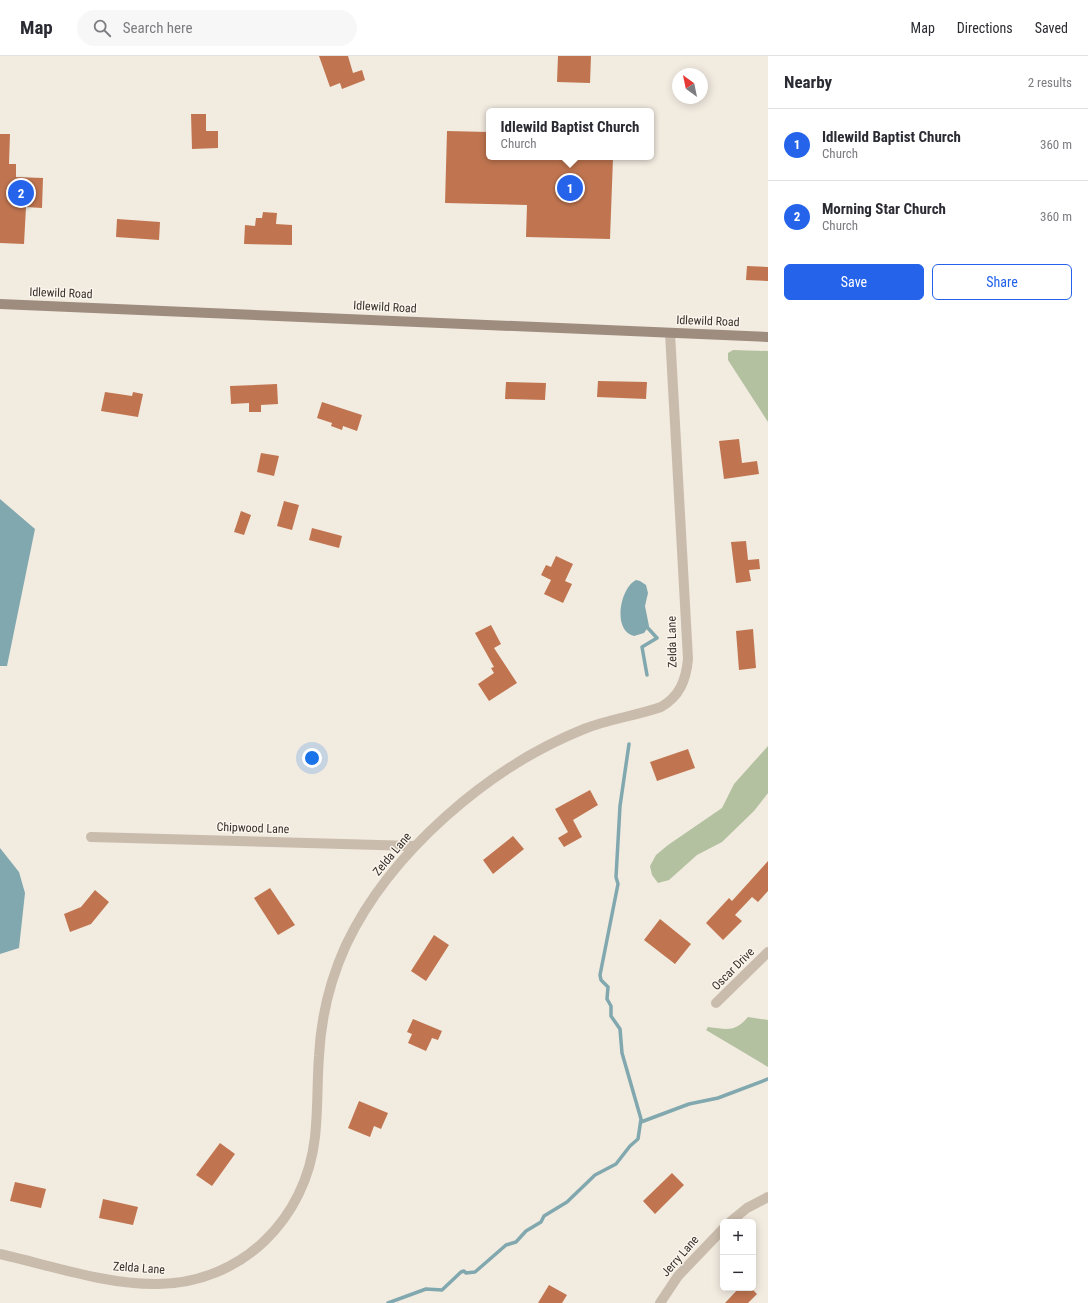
<!DOCTYPE html>
<html lang="en">
<head>
<meta charset="utf-8">
<style>
  :root { --surface:#fff; --page:#f7f7f7; --text:#2b2b33; --muted:#7c7c81; --line:#e1e1e2; --accent:#2563eb }
  body { margin:0; font-family:"Roboto Condensed",sans-serif; background:var(--page); color:var(--text) }
  .controls { position:absolute; right:12px; bottom:12px; display:grid; overflow:hidden; border-radius:6px; box-shadow:0 2px 10px #0003 }
  .controls button { width:36px; height:36px; display:grid; place-items:center; padding:0; border:0; border-bottom:1px solid var(--line); background:var(--surface); color:var(--text); font:20px sans-serif }
  .compass { position:absolute; left:672px; top:12px; width:36px; height:36px; border-radius:50%; background:var(--surface); box-shadow:0 2px 10px #0003; rotate:327deg }
  .you { position:absolute; left:312px; top:702px; width:14px; height:14px; margin:-10px; border:3px solid #fff; border-radius:50%; background:#1a73e8; box-shadow:0 0 0 6px #1a73e833 }
  .badge { display:grid; place-items:center; width:26px; height:26px; border-radius:50%; background:var(--accent); color:#fff; font-size:13px; font-weight:700 }
  .pin { position:absolute; translate:-50% -50%; border:2px solid #fff; box-shadow:0 1px 4px #0006 }
  .popup { position:absolute; left:486px; top:52px; width:168px; height:52px; box-sizing:border-box; display:grid; place-content:center; border-radius:6px; background:var(--surface); filter:drop-shadow(0 1px 3px #0005); font-size:13px; white-space:nowrap; color:var(--muted) }
  .popup b { font-size:15px; color:var(--text) }
  .popup::after { content:''; position:absolute; left:50%; top:100%; margin-left:-8px; border:8px solid transparent; border-top-color:var(--surface) }
  .list { margin:0; padding:0; list-style:none }
  h2 { display:flex; justify-content:space-between; align-items:center; height:52px; margin:0; padding:0 16px; font-size:17px }
  h2 small { font-size:13px; font-weight:400; color:var(--muted) }
  .list li { display:grid; grid-template-columns:26px 1fr auto; gap:12px; align-items:center; box-sizing:border-box; height:72px; padding:0 16px; border-top:1px solid var(--line) }
  .list b { display:block; font-size:15px; white-space:nowrap }
  .list p { margin:0; font-size:13px; white-space:nowrap; color:var(--muted) }
  .list em { font-size:13px; font-style:normal; color:var(--muted) }
  .actions { display:flex; gap:8px; padding:12px 16px }
  .actions a { flex:1; padding:9px 0; border:1px solid var(--accent); border-radius:6px; text-align:center; font-size:14px; color:var(--accent) }
  .actions .main { background:var(--accent); color:#fff }
  .icon { flex:none; width:22px; height:22px; fill:none; stroke:currentColor; stroke-width:2; stroke-linecap:round; stroke-linejoin:round }
  .map { position:relative; flex:none; width:768px; height:1247px; overflow:hidden }
  header { display:flex; align-items:center; gap:24px; box-sizing:border-box; height:56px; padding:0 20px; background:var(--surface); border-bottom:1px solid var(--line) }
  header strong { font-size:19px }
  nav { display:flex; gap:22px; margin-inline-start:auto; font-size:14px }
  .search { width:280px; height:36px; background:var(--page); display:flex; align-items:center; gap:10px; box-sizing:border-box; padding:0 14px; border-radius:22px; color:var(--muted); font-size:15px }
  main { display:flex }
  aside { flex:1; background:var(--surface) }
  .map>svg:first-child { display:block }
  .green { fill:#b3c1a0 }
  .water { fill:#80a8ae }
  .lines { fill:none; stroke-linecap:round; stroke-linejoin:round }
  .stream { stroke:#80a8ae; stroke-width:3.5 }
  .building { fill:#c07550 }
  .street { stroke:#cabcac; stroke-width:10 }
  .secondary { stroke:#9e8c7e; stroke-width:10 }
  .labels { text-anchor:middle; dominant-baseline:central; stroke-width:3; stroke-linejoin:round; paint-order:stroke }
  .street-label { font-size:12px; fill:#38302b; stroke:#faf5ed }
</style>
</head>
<body>
<header>
<strong>Map</strong>
<div class="search"><svg class="icon" aria-label="search" viewBox="0 0 24 24"><circle cx="10" cy="10" r="6"/><path d="M15 15l6 6"/></svg>Search here</div>
<nav><a>Map</a><a>Directions</a><a>Saved</a></nav>
</header>
<main>
<div class="map">
<svg width="768" height="1247" viewBox="0 0 768 1247">
  <rect width="100%" height="100%" fill="#f2ebe0"/>
  <path class="green" d="M733,294L768,295V366L728,304V297Z
    M768,690V737L754,755L722,786L697,799L669,824L658,827L652,819L650,810L656,799L668,789L722,752L734,728Z
    M748,961L768,964V1011L706,974L708,971C727,973 734,977 748,961Z"/>
  <path class="water" d="M0,443L35,473L7,610H0Z
    M636,524L640,525L646,529L648,537L645,550L649,570L644,577L634,580C612,575 620,532 636,524Z
    M0,792L19,816L25,837L19,892L0,898Z"/>
  <g class="lines">
    <path class="stream" d="M646,570L657,582L642,591L647,619
      M641,1066L689,1048L718,1042L768,1023
      M388,1247L426,1233L442,1234L461,1216L464,1215L466,1217L475,1216L506,1189L516,1186L526,1175L541,1166L544,1160L567,1146L595,1119L616,1108L630,1090L638,1083L641,1063L622,997L620,973L611,960V950L607,943L608,931L601,924L600,919L618,828L616,821L620,750L629,688"/>
  </g>
  <path class="building" d="M319,0H348L353,17L362,14L365,24L342,33L340,27L330,31Z
    M558,0H591L590,27L557,26Z
    M191,58H206V75H218V92L192,93Z
    M447,75L489,76V101L613,102L610,183L526,181L527,149L445,147Z
    M0,78H10L9,108H16V121L43,122L42,152L26,151L24,188L0,187Z
    M263,156L277,157L276,168L292,169V189L244,188L245,169L255,170L256,162H262Z
    M117,163L160,166L159,184L116,181Z
    M747,210L768,211V225L746,224Z
    M598,325L647,326L646,343L597,341Z
    M506,326L546,327L545,344L505,343Z
    M277,328L278,348L261,349V356H249V347L231,348L230,330Z
    M105,336L132,340L133,336L143,338L138,361L101,355Z
    M322,346L362,359L357,375L343,370L342,374L331,370L332,367L317,362Z
    M739,383L742,407L757,405L759,418L724,423L719,385Z
    M261,397L279,400L274,420L257,416Z
    M284,445L299,449L292,474L277,470Z
    M241,455L251,459L244,479L234,476Z
    M312,472L342,480L339,492L309,484Z
    M746,485L748,504L759,503L760,513L749,514L751,525L736,527L731,486Z
    M556,500L573,508L565,525L572,528L563,547L544,538L551,524L541,519L546,509L551,511Z
    M491,569L501,588L494,592L517,627L489,645L478,628L494,617L491,612L494,611L475,577Z
    M753,573L756,612L739,614L736,575Z
    M688,693L695,712L657,725L650,706Z
    M590,734L598,749L573,764L582,781L564,791L558,782L568,776L555,753Z
    M513,780L524,793L493,818L483,804Z
    M768,805V835L758,846L752,841L735,859L742,865L723,884L706,867L729,842L732,845Z
    M270,832L295,869L278,879L254,842Z
    M95,834L109,846L91,868L70,876L64,858L81,851Z
    M660,863L691,888L675,908L644,884Z
    M434,879L449,889L426,925L411,915Z
    M413,963L442,975L438,984L432,982L426,995L408,987L412,978L407,976Z
    M359,1045L388,1057L381,1073L374,1070L370,1081L348,1072Z
    M220,1087L235,1098L212,1130L196,1119Z
    M672,1117L684,1129L655,1158L643,1145Z
    M15,1126L46,1133L41,1152L10,1145Z
    M103,1143L138,1151L133,1169L99,1162Z
    M549,1229L567,1239L562,1247H538Z
    M739,1232H751L757,1238L748,1247H725Z"/>
  <g class="lines">
    <path class="street" d="M91,781L414,790
      M716,947L768,896
      M730,1166L747,1152L768,1141
      M0,1198C49,1209 107,1229 158,1228C242,1227 306,1163 315,1081C318,1054 317,1027 319,1000C321,961 330,924 346,889C390,796 489,711 584,673C609,663 635,660 661,651C680,640 686,624 688,603L670,277
      M660,1247L678,1220L723,1173"/>
    <path class="secondary" d="M0,248L768,281"/>
  </g>
  <g class="labels">
    <g class="street-label">
      <text transform="translate(61 237) rotate(2)">Idlewild Road</text>
      <text transform="translate(385 251) rotate(3)">Idlewild Road</text>
      <text transform="translate(708 265) rotate(2)">Idlewild Road</text>
      <text transform="translate(672 586) rotate(-91)">Zelda Lane</text>
      <text transform="translate(253 772) rotate(2)">Chipwood Lane</text>
      <text transform="translate(392 798) rotate(-50)">Zelda Lane</text>
      <text transform="translate(733 913) rotate(-45)">Oscar Drive</text>
      <text transform="translate(680 1200) rotate(-49)">Jerry Lane</text>
      <text transform="translate(139 1212) rotate(4)">Zelda Lane</text>
    </g>
  </g>
</svg>
<div class="controls">
<button>+</button>
<button>−</button>
</div>
<svg class="compass" viewBox="-18 -18 36 36"><path d="M0-13l5 13h-10z" fill="#e53935"/><path d="M0 13l5-13h-10z" fill="#7c7c81"/></svg>
<div class="you"></div>
<div class="pin badge" style="left:570px;top:132px">1</div>
<div class="popup"><b>Idlewild Baptist Church</b>Church</div>
<div class="pin badge" style="left:21px;top:137px">2</div>
</div>
<aside>
<h2>Nearby<small>2 results</small></h2>
<ul class="list">
<li><span class="badge">1</span><div><b>Idlewild Baptist Church</b><p>Church</p></div><em>360 m</em></li>
<li><span class="badge">2</span><div><b>Morning Star Church</b><p>Church</p></div><em>360 m</em></li>
</ul>
<div class="actions"><a class="main">Save</a><a>Share</a></div>
</aside>
</main>
</body>
</html>
